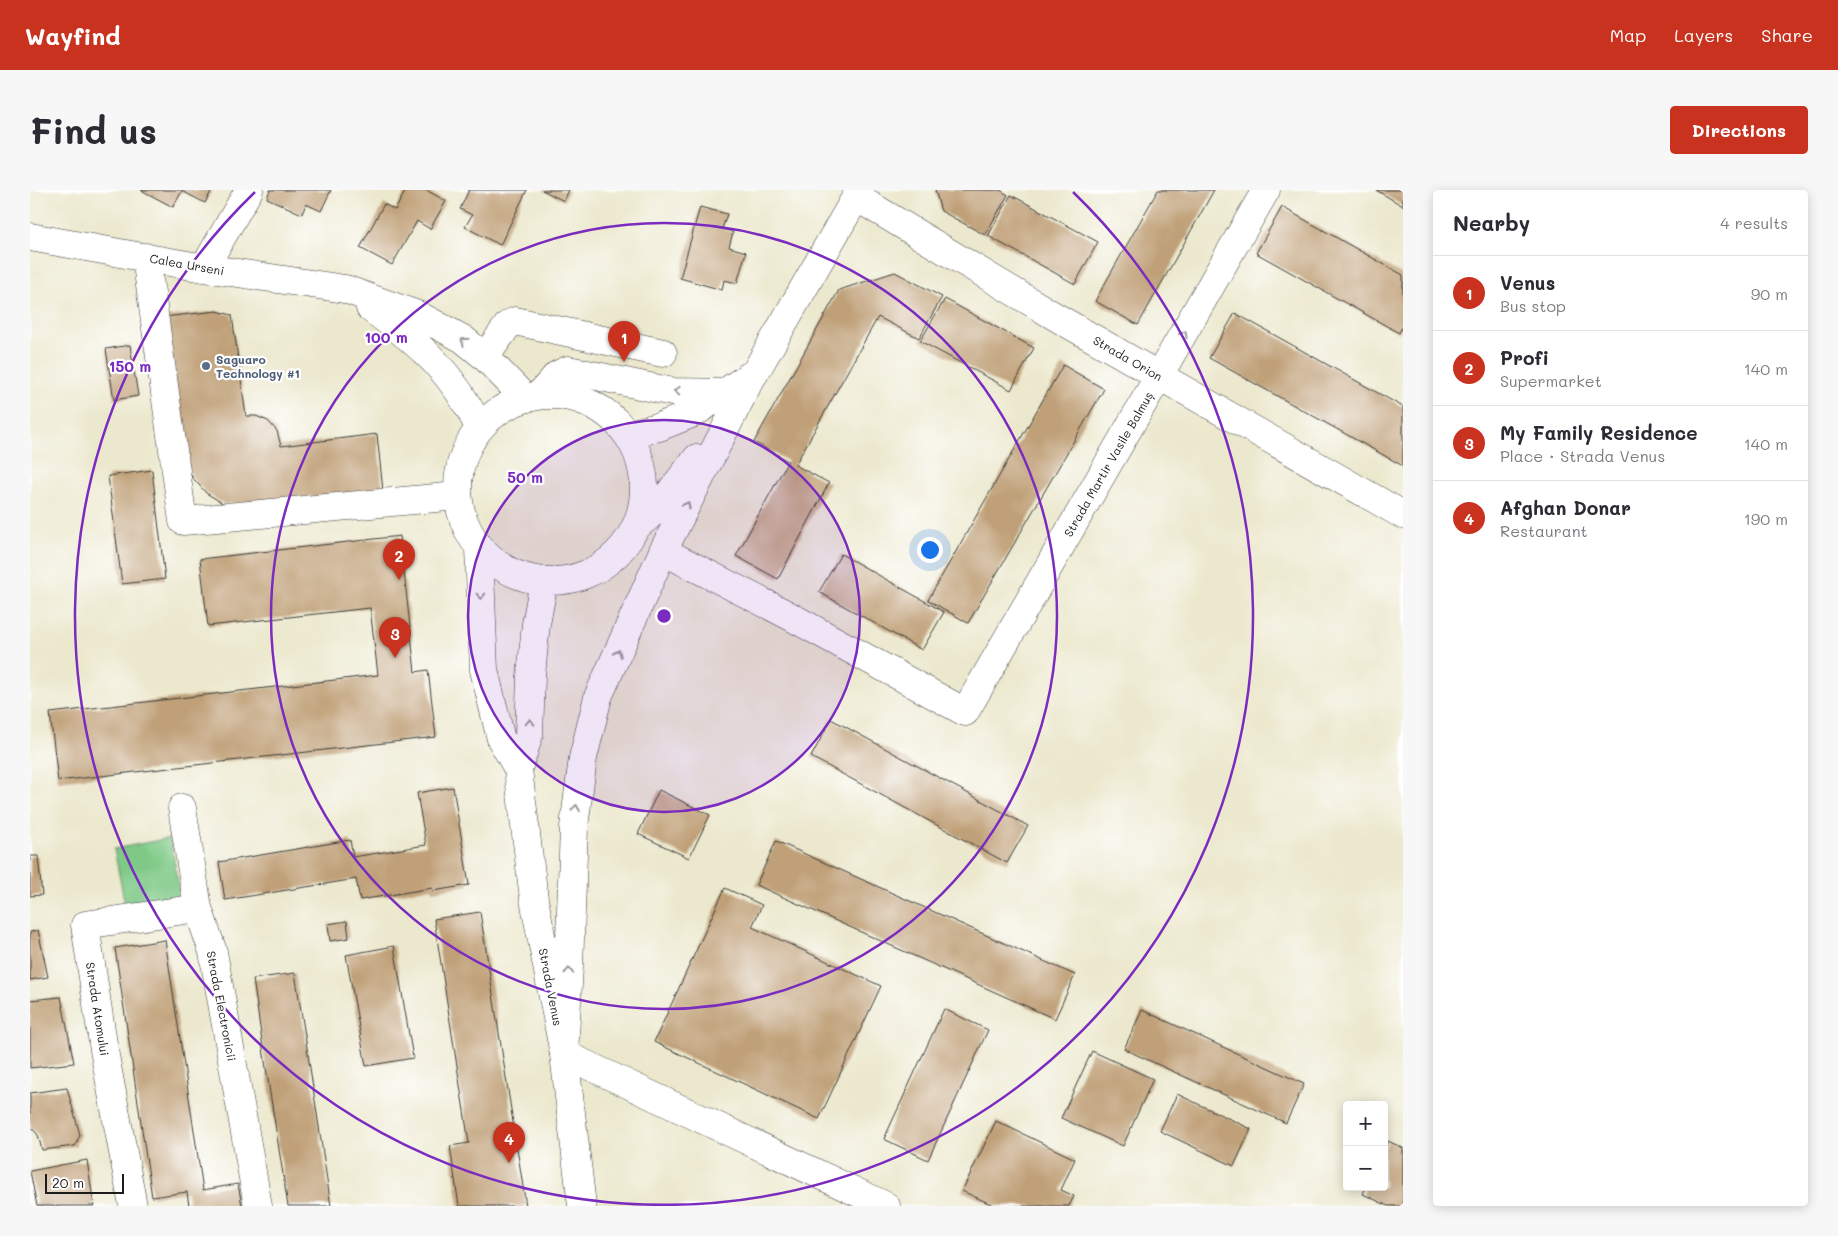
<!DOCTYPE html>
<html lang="en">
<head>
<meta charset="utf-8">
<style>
  :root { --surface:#fff; --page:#f7f7f7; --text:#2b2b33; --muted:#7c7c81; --line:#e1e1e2; --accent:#c8321e }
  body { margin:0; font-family:Mali,sans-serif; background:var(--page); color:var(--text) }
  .controls { position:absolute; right:15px; bottom:15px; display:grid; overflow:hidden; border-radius:5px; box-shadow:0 2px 12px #0003 }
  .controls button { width:45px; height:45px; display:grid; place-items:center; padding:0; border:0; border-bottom:1px solid var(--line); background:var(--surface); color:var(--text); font:25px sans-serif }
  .scale { position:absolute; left:15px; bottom:12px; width:79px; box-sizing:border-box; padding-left:5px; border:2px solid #1c1c1c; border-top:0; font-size:14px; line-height:18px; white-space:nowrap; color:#1c1c1c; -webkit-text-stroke:4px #fff; paint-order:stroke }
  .you { position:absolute; left:899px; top:359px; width:18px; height:18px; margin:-12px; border:4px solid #fff; border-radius:50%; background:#1a73e8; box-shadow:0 0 0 8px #1a73e833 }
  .badge { display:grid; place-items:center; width:32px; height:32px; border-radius:50%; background:var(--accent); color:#fff; font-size:16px; font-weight:700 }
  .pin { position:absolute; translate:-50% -41px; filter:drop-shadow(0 1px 2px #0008) }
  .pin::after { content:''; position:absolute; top:26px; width:18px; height:15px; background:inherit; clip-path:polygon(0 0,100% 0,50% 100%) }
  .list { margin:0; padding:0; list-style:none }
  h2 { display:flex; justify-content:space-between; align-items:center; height:65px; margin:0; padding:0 20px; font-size:21px }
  h2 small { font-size:16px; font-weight:400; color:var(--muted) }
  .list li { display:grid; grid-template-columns:32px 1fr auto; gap:15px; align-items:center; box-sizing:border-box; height:75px; padding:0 20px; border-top:1px solid var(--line) }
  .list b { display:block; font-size:19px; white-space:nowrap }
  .list p { margin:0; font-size:16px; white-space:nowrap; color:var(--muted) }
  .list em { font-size:16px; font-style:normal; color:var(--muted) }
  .map { position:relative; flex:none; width:1373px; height:1016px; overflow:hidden; border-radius:5px }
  header { display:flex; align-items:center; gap:30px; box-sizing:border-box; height:70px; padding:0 25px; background:var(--accent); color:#fff }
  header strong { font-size:24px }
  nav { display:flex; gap:28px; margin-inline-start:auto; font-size:18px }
  .intro { display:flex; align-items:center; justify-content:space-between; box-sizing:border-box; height:120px; padding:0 30px }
  h1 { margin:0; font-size:35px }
  .button { padding:12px 22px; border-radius:5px; background:var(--accent); color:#fff; font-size:18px; font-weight:700 }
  main { display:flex; gap:30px; padding:0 30px }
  aside { flex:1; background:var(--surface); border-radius:5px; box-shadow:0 2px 12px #0003 }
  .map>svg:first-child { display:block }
  .green { fill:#7ec986; stroke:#4d7251 }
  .building { fill:#c0a078 }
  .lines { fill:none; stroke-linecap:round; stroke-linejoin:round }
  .minor-casing { stroke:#3b3b37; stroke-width:29 }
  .major-casing { stroke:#3b3b37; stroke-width:29 }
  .minor { stroke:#fff; stroke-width:28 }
  .major { stroke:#fff; stroke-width:28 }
  .oneway { stroke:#999 }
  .ring { fill:none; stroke:#7b2cbf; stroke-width:2.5 }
  .service-dot { fill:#5c6f8a; stroke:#fff; stroke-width:2 }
  .labels { text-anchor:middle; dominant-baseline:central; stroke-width:4.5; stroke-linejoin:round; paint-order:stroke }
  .street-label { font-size:12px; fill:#1c1c1c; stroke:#fff }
  .service-label { font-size:12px; font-weight:bold; fill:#4e5e75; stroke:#fff; text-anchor:start }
  .centre { fill:#7b2cbf; stroke:#fff; stroke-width:2.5 }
  .ring-label { font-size:15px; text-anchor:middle; font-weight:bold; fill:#7b2cbf; stroke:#fff; stroke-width:4.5; stroke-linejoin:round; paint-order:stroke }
</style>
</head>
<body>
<header>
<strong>Wayfind</strong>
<nav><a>Map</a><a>Layers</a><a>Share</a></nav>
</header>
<div class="intro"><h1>Find us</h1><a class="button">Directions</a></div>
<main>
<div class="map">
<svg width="1373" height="1016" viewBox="0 0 1373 1016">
  <rect width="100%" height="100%" fill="#fff"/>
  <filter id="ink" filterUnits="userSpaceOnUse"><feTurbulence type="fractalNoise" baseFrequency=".02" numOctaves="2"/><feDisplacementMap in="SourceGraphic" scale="10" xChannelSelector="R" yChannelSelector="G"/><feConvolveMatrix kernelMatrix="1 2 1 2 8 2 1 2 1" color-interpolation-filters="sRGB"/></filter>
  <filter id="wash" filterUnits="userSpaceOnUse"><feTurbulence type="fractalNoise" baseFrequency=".0096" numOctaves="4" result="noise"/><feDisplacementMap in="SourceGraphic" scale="20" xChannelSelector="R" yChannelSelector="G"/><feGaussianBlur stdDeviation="1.12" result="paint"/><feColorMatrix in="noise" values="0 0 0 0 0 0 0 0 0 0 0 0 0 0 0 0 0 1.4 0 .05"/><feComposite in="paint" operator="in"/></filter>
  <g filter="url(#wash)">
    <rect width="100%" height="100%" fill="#ece8ce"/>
    <path class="green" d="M140,648L151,709L96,720L84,659Z"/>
    <g id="blocks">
      <path class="building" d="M111,0H182L175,13L152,1L143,17Z
        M240,0H301L291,21L276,14L272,24L237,8Z
        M376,0H396L416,11L400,39L387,31L362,75L330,58L354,14L365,20Z
        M439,0H497L470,55L435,37L442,25L430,19Z
        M512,0H539L534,11Z
        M905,0H970L978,5L955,45L911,21Z
        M1128,0H1184L1108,135L1065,111Z
        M1346,0H1373V16Z
        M981,5L1068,52L1045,94L958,46Z
        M670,17L697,24L692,39L703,42L699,57L716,62L707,93L694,90L692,100L650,88Z
        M1252,17L1373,85V135L1369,143L1226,63Z
        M865,82L912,107L889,148L848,127L765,275L799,293L748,389L706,366L758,271L724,252L809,100Z
        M915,109L1004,158L981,200L890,151Z
        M187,121L202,125L216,226H226L238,231L247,241L251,256L347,244L353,301L194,314L176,303L162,287L155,269L134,127Z
        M1205,123L1373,217V276L1179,168Z
        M100,155L108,206L84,210L76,159Z
        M1033,175L1074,199L938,433L898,410Z
        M122,280L135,389L92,394L78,286Z
        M370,346L385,482L398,480L406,547L28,591L20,523L348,485L340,418L178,436L170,369Z
        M811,364L914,422L892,460L789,402Z
        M801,529L998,636L977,673L781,567Z
        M423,597L439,695L403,701L402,698L330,710L326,689L195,710L189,672L320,650L323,667L396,655L387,603Z
        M629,600L680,625L659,668L608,644Z
        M746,651L1045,785L1025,829L726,695Z
        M0,666H8L12,705L0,706Z
        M695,698L732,715L722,737L851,796L789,929L624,852Z
        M450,722L485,945L496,1016H429L420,956L439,953L404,729Z
        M317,731L319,748L300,751L298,734Z
        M8,740L18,787L0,790V742Z
        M135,750L173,1000L208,994L212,1016H159L157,1002L122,1007L85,758Z
        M364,756L383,868L336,876L316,765Z
        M265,783L277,858L301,1016H258L234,865L223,789Z
        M31,807L44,873L0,878V810Z
        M914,819L958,840L898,970L854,949Z
        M1112,820L1274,894L1256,933L1094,859Z
        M1062,861L1123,889L1093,956L1031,928Z
        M37,898L50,945L45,956L12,960L8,945L0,936V903Z
        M1147,904L1221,939L1204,976L1130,941Z
        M966,931L1045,969L1031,1000L1044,1006L1039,1016H965L932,1001Z
        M1358,951L1373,958V1016H1358L1333,1004L1336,997H1354V960Z
        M57,970L64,1016H7L0,981Z"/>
    </g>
  </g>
  <g filter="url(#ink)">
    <use href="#blocks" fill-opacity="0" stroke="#3b3b37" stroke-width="1"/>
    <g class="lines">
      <defs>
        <path id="minor" d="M826,7L1026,127L1373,325
          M0,47L174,78L315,99L390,126L433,149L455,167L495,208
          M116,67L153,331L428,306
          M174,78L219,0
          M340,118C389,153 423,182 449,237
          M455,167L478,135L485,131L633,163
          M509,205L527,185L538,180L643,202L696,203
          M633,361L756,424L935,522L1236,0
          M152,618L168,718L183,762L228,1016
          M534,864L856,1016
          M103,1016L74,860L55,735L168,718"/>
        <path id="major" d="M428 298a93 93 0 1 1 186 0a93 93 0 1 1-186 0Z
          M707,210L726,181L830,0
          M598,244L629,237L666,222L719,186
          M606,337L627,319L667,268
          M449,358L454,480L471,549L488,579
          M514,391L506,434L501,486L499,545L488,579L504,709L534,864L552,1016
          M534,864L539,776L544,637L553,568L568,507L633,361L717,196"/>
      </defs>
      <use href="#minor" class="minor-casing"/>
      <use href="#major" class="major-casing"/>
      <use href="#minor" class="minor"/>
      <use href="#major" class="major"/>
    </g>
    <defs><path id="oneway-chevron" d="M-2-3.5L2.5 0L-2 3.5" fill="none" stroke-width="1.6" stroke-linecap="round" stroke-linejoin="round" transform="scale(1.25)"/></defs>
    <g class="oneway">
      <use href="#oneway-chevron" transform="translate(1154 144) rotate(-60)"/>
      <use href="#oneway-chevron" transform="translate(434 151) rotate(-145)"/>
      <use href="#oneway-chevron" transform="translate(647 201) rotate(-177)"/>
      <use href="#oneway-chevron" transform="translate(657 315) rotate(-62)"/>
      <use href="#oneway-chevron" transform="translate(451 406) rotate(88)"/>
      <use href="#oneway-chevron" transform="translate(588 463) rotate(-66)"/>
      <use href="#oneway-chevron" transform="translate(500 532) rotate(-88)"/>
      <use href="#oneway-chevron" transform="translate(546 618) rotate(-82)"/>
      <use href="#oneway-chevron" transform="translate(539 781) rotate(-87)"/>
    </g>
  </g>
  <circle cx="634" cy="426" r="196" fill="#7b2cbf" fill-opacity=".12"/>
  <g class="ring">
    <circle cx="634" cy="426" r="196"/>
    <circle cx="634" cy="426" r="393"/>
    <path d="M1043 2A589 589 0 1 1 225 2"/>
  </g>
  <circle class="service-dot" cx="176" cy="176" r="5"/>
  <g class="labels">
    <g class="street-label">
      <text transform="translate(157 74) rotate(10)">Calea Urseni</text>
      <text transform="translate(1098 168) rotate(30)">Strada Orion</text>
      <text transform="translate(1078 274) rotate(-60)">Strada Martir Vasile Balmuș</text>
      <text transform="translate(521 797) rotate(79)">Strada Venus</text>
      <text transform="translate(192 816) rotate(79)">Strada Electronicii</text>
      <text transform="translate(68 819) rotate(81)">Strada Atomului</text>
    </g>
    <g class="service-label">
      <text x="186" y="169">Saguaro<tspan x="186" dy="14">Technology #1</tspan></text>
    </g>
  </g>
  <circle cx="634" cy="426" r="8" class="centre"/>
  <g class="ring-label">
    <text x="356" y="153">100 m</text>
    <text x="100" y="182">150 m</text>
    <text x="495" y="293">50 m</text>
  </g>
</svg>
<div class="controls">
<button>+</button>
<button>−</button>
</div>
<div class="scale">20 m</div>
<div class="you"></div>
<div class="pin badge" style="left:594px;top:172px">1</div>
<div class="pin badge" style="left:369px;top:390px">2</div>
<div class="pin badge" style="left:365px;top:468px">3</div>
<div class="pin badge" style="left:479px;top:973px">4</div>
</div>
<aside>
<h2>Nearby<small>4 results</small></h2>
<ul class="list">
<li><span class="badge">1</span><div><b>Venus</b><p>Bus stop</p></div><em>90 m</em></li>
<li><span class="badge">2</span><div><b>Profi</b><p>Supermarket</p></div><em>140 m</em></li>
<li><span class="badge">3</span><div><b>My Family Residence</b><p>Place · Strada Venus</p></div><em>140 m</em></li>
<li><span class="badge">4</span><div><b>Afghan Donar</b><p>Restaurant</p></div><em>190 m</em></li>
</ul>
</aside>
</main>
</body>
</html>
